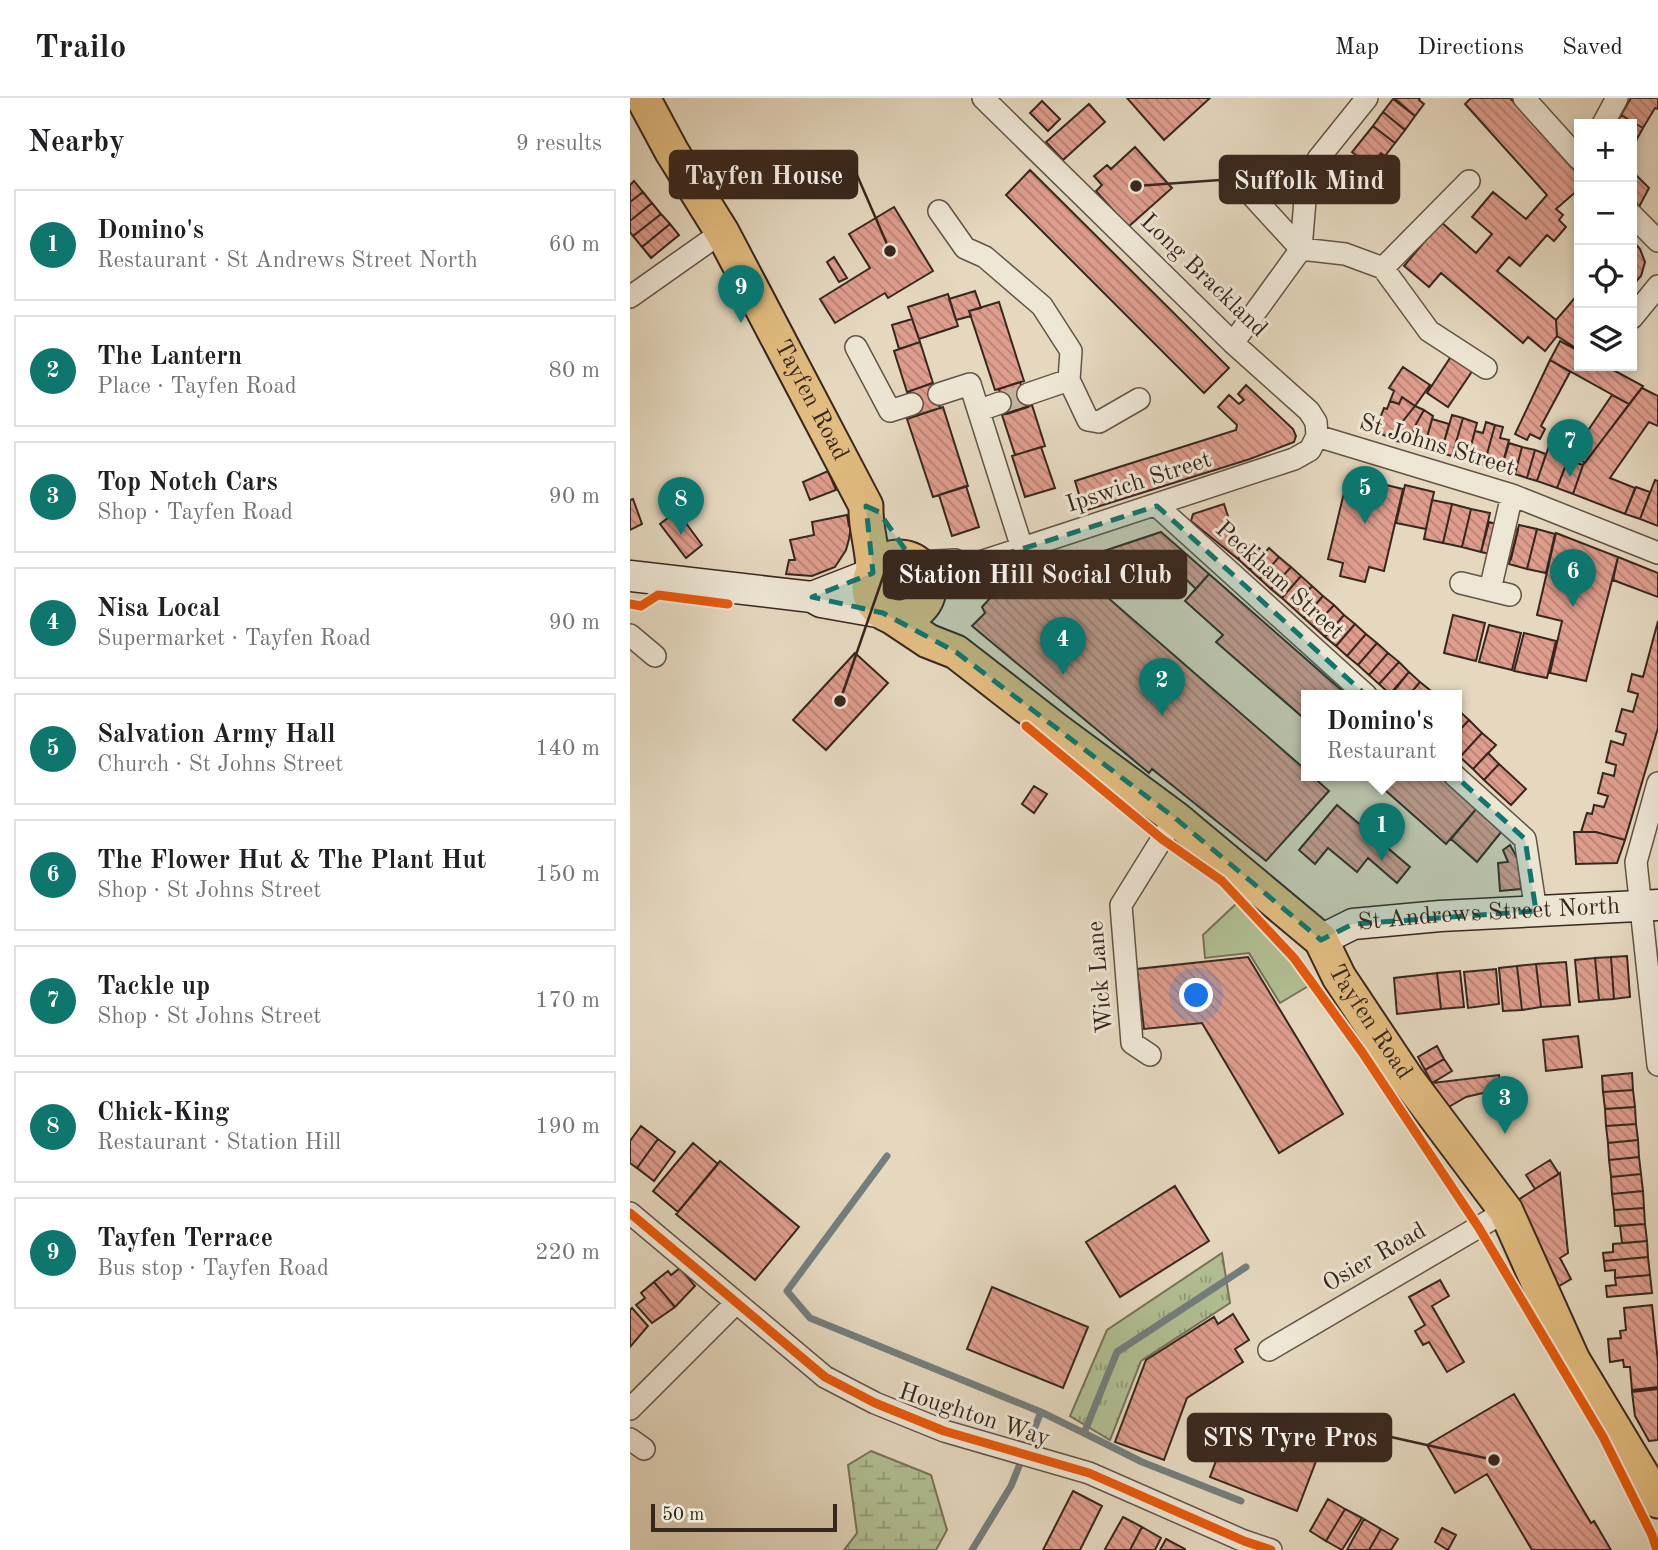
<!DOCTYPE html>
<html lang="en">
<head>
<meta charset="utf-8">
<style>
  :root { --surface:#fff; --page:#f2f2f2; --text:#202124; --muted:#757577; --line:#e0e0e0; --accent:#0f766e }
  body { margin:0; font-family:"Old Standard TT",serif; background:var(--page); color:var(--text) }
  .controls { position:absolute; right:21px; top:21px; display:grid; overflow:hidden; border-radius:0px; box-shadow:0 4px 10px #0003 }
  .controls button { width:63px; height:63px; display:grid; place-items:center; padding:0; border:0; border-bottom:2px solid var(--line); background:var(--surface); color:var(--text); font:35px sans-serif }
  .scale { position:absolute; left:21px; bottom:18px; width:186px; box-sizing:border-box; padding-left:7px; border:4px solid #38271e; border-top:0; font-size:19px; line-height:24px; white-space:nowrap; color:#38271e; -webkit-text-stroke:5px #eee6d5; paint-order:stroke }
  .you { position:absolute; left:567px; top:898px; width:24px; height:24px; margin:-18px; border:5px solid #fff; border-radius:50%; background:#1a73e8; box-shadow:0 0 0 10px #1a73e833 }
  .badge { display:grid; place-items:center; width:46px; height:46px; border-radius:50%; background:var(--accent); color:#fff; font-size:23px; font-weight:700 }
  .pin { position:absolute; translate:-50% -58px; filter:drop-shadow(0 2px 4px #0008) }
  .pin::after { content:''; position:absolute; top:37px; width:24px; height:21px; background:inherit; clip-path:polygon(0 0,100% 0,50% 100%) }
  .popup { position:absolute; left:671px; top:592px; width:161px; height:91px; box-sizing:border-box; display:grid; place-content:center; border-radius:0px; background:var(--surface); filter:drop-shadow(0 2px 5px #0005); font-size:23px; white-space:nowrap; color:var(--muted) }
  .popup b { font-size:26px; color:var(--text) }
  .popup::after { content:''; position:absolute; left:50%; top:100%; margin-left:-14px; border:14px solid transparent; border-top-color:var(--surface) }
  .list { margin:0; padding:0; list-style:none }
  h2 { display:flex; justify-content:space-between; align-items:center; height:91px; margin:0; padding:0 28px; font-size:30px }
  h2 small { font-size:23px; font-weight:400; color:var(--muted) }
  .list li { display:grid; grid-template-columns:46px 1fr auto; gap:21px; align-items:center; box-sizing:border-box; height:112px; margin:0 14px 14px; padding:0 14px; border:2px solid var(--line); border-radius:0px }
  .list b { display:block; font-size:26px; white-space:nowrap }
  .list p { margin:0; font-size:23px; white-space:nowrap; color:var(--muted) }
  .list em { font-size:23px; font-style:normal; color:var(--muted) }
  .icon { flex:none; width:38px; height:38px; fill:none; stroke:currentColor; stroke-width:2; stroke-linecap:round; stroke-linejoin:round }
  .map { position:relative; flex:none; width:1028px; height:1452px; overflow:hidden }
  header { display:flex; align-items:center; gap:42px; box-sizing:border-box; height:98px; padding:0 35px; background:var(--surface); border-bottom:2px solid var(--line) }
  header strong { font-size:33px }
  nav { display:flex; gap:38px; margin-inline-start:auto; font-size:24px }
  main { display:flex }
  aside { flex:1; background:var(--surface) }
  .map>svg:first-child { display:block }
  .grass { fill:#b2bf94; stroke:#757359; stroke-width:2 }
  .wetland { fill:url(#wetland-marsh); stroke:#757359; stroke-width:2 }
  .park { fill:url(#park-tufts); stroke:#757359; stroke-width:2 }
  .lines { fill:none; stroke-linecap:round; stroke-linejoin:round }
  .stream { stroke:#737e7d; stroke-width:7 }
  .building { fill:url(#building-back-hatch); stroke:#38271e; stroke-width:2 }
  .street-tunnel { stroke:#c2b59f; stroke-width:21; stroke-dasharray:21 10; stroke-linecap:butt }
  .street-casing { stroke:#635346; stroke-width:24 }
  .secondary-casing { stroke:#38271e; stroke-width:33 }
  .primary-casing { stroke:#38271e; stroke-width:37 }
  .street { stroke:#eee6d5; stroke-width:21 }
  .secondary { stroke:#eee6d5; stroke-width:30 }
  .primary { stroke:#e2bc80; stroke-width:33 }
  .cycleway-casing { stroke:#eee6d5; stroke-width:13 }
  .cycleway { stroke:#e8590c; stroke-width:9 }
  .marked { fill:#0f766e; fill-opacity:0.2; stroke:#0f766e; stroke-width:5; stroke-dasharray:14 9; stroke-linejoin:round }
  .labels { text-anchor:middle; dominant-baseline:central; stroke-width:6; stroke-linejoin:round; paint-order:stroke }
  .street-label { font-size:24px; fill:#38271e; stroke:#eee6d5 }
  .leader { fill:none; stroke:#38271e; stroke-width:2.5 }
  .callout-dot { fill:#38271e; stroke:#eee6d5; stroke-width:2.5 }
  .callout { fill:#38271e; stroke:#38271e; stroke-width:2.5 }
  .callout-label { font-size:26px; text-anchor:middle; font-weight:bold; fill:#fff }
</style>
</head>
<body>
<header>
<strong>Trailo</strong>
<nav><a>Map</a><a>Directions</a><a>Saved</a></nav>
</header>
<main>
<aside>
<h2>Nearby<small>9 results</small></h2>
<ul class="list">
<li><span class="badge">1</span><div><b>Domino's</b><p>Restaurant · St Andrews Street North</p></div><em>60 m</em></li>
<li><span class="badge">2</span><div><b>The Lantern</b><p>Place · Tayfen Road</p></div><em>80 m</em></li>
<li><span class="badge">3</span><div><b>Top Notch Cars</b><p>Shop · Tayfen Road</p></div><em>90 m</em></li>
<li><span class="badge">4</span><div><b>Nisa Local</b><p>Supermarket · Tayfen Road</p></div><em>90 m</em></li>
<li><span class="badge">5</span><div><b>Salvation Army Hall</b><p>Church · St Johns Street</p></div><em>140 m</em></li>
<li><span class="badge">6</span><div><b>The Flower Hut &amp; The Plant Hut</b><p>Shop · St Johns Street</p></div><em>150 m</em></li>
<li><span class="badge">7</span><div><b>Tackle up</b><p>Shop · St Johns Street</p></div><em>170 m</em></li>
<li><span class="badge">8</span><div><b>Chick-King</b><p>Restaurant · Station Hill</p></div><em>190 m</em></li>
<li><span class="badge">9</span><div><b>Tayfen Terrace</b><p>Bus stop · Tayfen Road</p></div><em>220 m</em></li>
</ul>
</aside>
<div class="map">
<svg width="1028" height="1452" viewBox="0 0 1028 1452">
  <defs>
    <pattern id="wetland-marsh" width="20" height="14" patternUnits="userSpaceOnUse" patternTransform="scale(1.75)"><rect width="20" height="14" fill="#b2bf94"/><path d="M1 5h8M5 5V1M11 12h8M15 12V8" fill="none" stroke="#929b78"/></pattern>
    <pattern id="park-tufts" width="24" height="20" patternUnits="userSpaceOnUse" patternTransform="scale(1.75)"><rect width="24" height="20" fill="#b2bf94"/><path d="M3 7l-1-3M5 7V3M7 7l1-3M15 17l-1-3M17 17v-4M19 17l1-3" fill="none" stroke="#929b78"/></pattern>
    <pattern id="building-back-hatch" width="6" height="6" patternUnits="userSpaceOnUse" patternTransform="scale(1.75)"><rect width="6" height="6" fill="#df9d8d"/><path d="M-1 5l2 2M0 0l6 6M5-1l2 2" fill="none" stroke="#b68073"/></pattern>
  </defs>
  <rect width="100%" height="100%" fill="#e5d8bf"/>
  <filter id="stains"><feTurbulence type="fractalNoise" baseFrequency=".00286" numOctaves="4"/><feColorMatrix values="0 0 0 0 .2 0 0 0 0 .09 0 0 0 0 .02 0 0 0 .5 -.17"/></filter>
  <radialGradient id="worn" r=".72"><stop offset=".6" stop-color="#630" stop-opacity="0"/><stop offset="1" stop-color="#630" stop-opacity=".3"/></radialGradient>
  <path class="grass" d="M607,805L662,861L680,887L650,905L619,855L575,860L573,837Z"/>
  <path class="wetland" d="M241,1353L301,1377L317,1432L306,1452H214L227,1435L218,1367Z"/>
  <path class="park" d="M592,1155L600,1205L511,1263L480,1342L440,1318L477,1232Z"/>
  <g class="lines">
    <path class="stream" d="M257,1058L157,1193L180,1220L411,1314
      M454,1335L512,1364L611,1403
      M342,1452L381,1388L411,1314L454,1335L487,1254L616,1169"/>
  </g>
  <path class="building" d="M497,0H580L534,42Z
    M764,0H790L789,2L794,6L785,18Z
    M841,0H880L949,77V91L926,111L933,117L929,122L936,129L924,143L917,137L890,168L879,159L867,173L926,222L927,238L915,253L898,239L893,245L811,175L799,189L774,168L811,124L846,155L862,136L842,119L863,94L896,121L917,97L835,6Z
    M1001,0H1028V11L1025,10L1013,30L991,17Z
    M763,1L785,18L775,32L753,14Z
    M412,3L430,21L418,33L400,15Z
    M459,6L475,24L433,62L416,44Z
    M753,14L775,32L765,45L743,28Z
    M991,17L1013,30L1003,48L1002,26H986Z
    M743,28L765,45L755,58L751,55L740,68L722,54Z
    M505,49L542,90L498,129L466,93L472,87L464,78L477,67L481,71Z
    M400,72L599,270L574,295L376,97Z
    M1002,73L1019,90L1009,109L1002,101Z
    M4,83L13,94L0,104V87Z
    M13,94L22,105L0,123V104Z
    M22,105L31,116L3,138L0,134V123Z
    M264,109L303,173L258,200L255,195L205,225L190,201L240,170L219,136Z
    M31,116L40,126L12,149L3,138Z
    M40,126L49,137L21,160L12,149Z
    M1002,142L1010,151L1015,164L1011,178L1002,188Z
    M204,159L217,180L209,184L197,164Z
    M345,193L351,210L339,213L341,218L326,222L319,201Z
    M949,195V252L927,238L926,222Z
    M318,196L328,228L289,241L278,209Z
    M369,204L394,283L365,292L339,213Z
    M282,221L290,244L269,251L262,227Z
    M930,243L949,253V268H976L1013,288L999,306L920,262Z
    M290,244L303,285L277,294L264,253Z
    M822,257L843,272L818,309L797,295Z
    M920,262L940,274L911,328L915,331L910,341L900,336L897,342L885,336Z
    M773,269L800,287L785,308L772,299L769,306L760,303L764,293L759,290Z
    M390,284L398,309L377,316L369,291Z
    M302,285L310,310L288,317L280,293Z
    M616,287L663,331L666,338L664,344L620,361L454,413L445,383L606,332L607,327L588,309L599,297L609,306L614,302L608,296Z
    M1012,290L1028,298V328L1019,324L980,380L1005,390L995,416L943,396L953,367Z
    M982,297L999,306L955,365L942,356Z
    M772,299L785,308L773,323L767,343L745,333L754,310L757,311L760,303L769,306Z
    M402,307L415,348L385,357L372,317Z
    M785,308L794,312L785,328L780,346L767,343L773,323Z
    M313,309L338,388L303,399L277,321Z
    M794,312L803,318L794,350L780,346L785,328Z
    M822,317L833,320L822,358L811,355Z
    M833,320L847,325L837,362L822,358Z
    M802,321L819,326L811,355L794,350Z
    M856,324L865,327L854,367L837,362L845,333L853,335Z
    M865,327L873,329L870,340L879,342L871,372L854,367Z
    M879,345L892,349L885,376L871,372Z
    M920,345L941,353L927,390L907,383Z
    M411,349L425,390L395,399L382,358Z
    M892,349L905,352L897,380L885,376Z
    M905,352L916,356L907,383L897,380Z
    M938,362L953,367L943,396L927,390Z
    M198,373L206,392L180,402L173,384Z
    M718,378L773,391L754,473L739,469L735,484L710,478L713,465L698,461Z
    M1025,382L1028,383V428L1010,421Z
    M775,387L804,394L796,431L766,425Z
    M336,388L349,429L322,438L309,397Z
    M1006,389L1020,394L1010,421L995,416Z
    M3,401L12,426L0,432V402Z
    M802,402L822,406L813,445L794,441Z
    M594,406L606,443L616,452L608,461L561,423L563,416Z
    M822,406L841,411L832,449L813,445Z
    M841,411L860,415L851,454L832,449Z
    M47,413L72,447L56,460L30,426Z
    M217,417L219,428H221L219,441L216,452L205,469L182,478L156,476L159,462H165L160,442L184,437L182,424Z
    M859,424L888,432L881,461L851,454Z
    M889,427L907,431L897,471L879,466Z
    M907,431L925,436L916,475L897,471Z
    M531,434L579,476L566,491L533,459L457,482L438,465Z
    M926,435L988,459L956,583L920,575L932,523L907,517Z
    M623,444L634,455L620,472L608,461Z
    M639,450L649,459L630,481L620,472Z
    M649,459L661,469L641,491L630,481Z
    M988,459L1028,475V499L983,482Z
    M438,465L677,673V677H681L699,693L636,763L522,671L519,675L342,528L355,515L352,509L370,489L399,480V477Z
    M661,469L671,478L652,500L641,491Z
    M579,476L717,597H677V623L586,544L593,537L555,503Z
    M671,478L682,488L663,510L652,500Z
    M682,488L693,498L674,520L663,510Z
    M693,498L704,507L684,529L674,520Z
    M704,507L714,517L695,539L684,529Z
    M714,517L725,526L706,548L695,539Z
    M823,517L855,525L846,563L814,555Z
    M1028,523V630L995,742L966,734H951L957,715L962,716L964,707L974,709L978,698L968,695L973,675L984,678L986,667L976,664L981,643L993,647L996,636L986,633L992,611L1003,614L1008,596L998,593L1002,576L1013,579Z
    M725,526L736,536L717,558L706,548Z
    M859,527L891,535L882,572L849,564Z
    M894,535L926,543L917,580L884,573Z
    M736,536L747,545L728,567L717,558Z
    M747,545L758,555L739,577L728,567Z
    M225,555L258,585L196,652L163,622Z
    M758,555L769,564L749,586L739,577Z
    M769,564L779,574L760,596L749,586Z
    M779,574L790,584L779,597H761Z
    M790,584L801,593L798,597H779Z
    M827,611L839,622L827,635Z
    M839,622L852,635L830,659L827,656V635Z
    M852,635L866,647L843,671L830,659Z
    M858,655L869,666L854,682L843,671Z
    M869,666L896,691L881,707L854,682Z
    M738,677H809L847,710L816,746Z
    M404,688L417,696L404,715L392,706Z
    M707,707L780,769L767,785L738,760L727,774L698,750L685,766L669,752Z
    M847,710L872,733L847,764L821,741Z
    M944,734H966L995,742L987,765L946,766Z
    M880,747L889,763L891,791L870,793L868,765L878,764L873,752Z
    M997,858L1000,899L984,901L981,859Z
    M618,859L713,1016L649,1055L572,925L514,931L507,871Z
    M981,859L984,901L969,902L965,860Z
    M965,860L969,902L949,904L945,862Z
    M936,864L940,907L911,909L906,866Z
    M906,866L911,909L892,912L887,868Z
    M887,868L892,912L873,913L869,870Z
    M866,871L869,906L838,910L834,874Z
    M830,873L834,909L811,911L807,875Z
    M807,875L811,911L767,916L764,880Z
    M948,938L952,969L916,973L913,942Z
    M807,948L814,961L795,972L788,959Z
    M814,961L822,973L802,985L795,972Z
    M1002,975L1003,992L973,994L972,978Z
    M869,977L870,991L836,999L817,1010L802,985Z
    M1003,992L1005,1009L975,1011L973,994Z
    M1005,1009L1006,1026L976,1028L975,1011Z
    M1006,1026L1008,1042L978,1045L976,1028Z
    M11,1028L28,1041L7,1070L0,1065V1043Z
    M28,1041L45,1054L24,1083L7,1070Z
    M1008,1042L1009,1059L979,1062L978,1045Z
    M63,1045L88,1066L48,1114L23,1093Z
    M1009,1059L1011,1076L981,1079L979,1062Z
    M920,1062L929,1076L905,1091L896,1077Z
    M90,1063L169,1129L125,1182L46,1116Z
    M930,1075L938,1155L930,1160L941,1181L924,1191L877,1109Z
    M1011,1076L1013,1093L982,1096L981,1079Z
    M545,1088L579,1143L490,1199L456,1144Z
    M1013,1093L1014,1110L984,1112L982,1096Z
    M1014,1110L1015,1126L985,1128L984,1112Z
    M1015,1126L1017,1143L992,1145L990,1128Z
    M1017,1143L1018,1159L974,1163L973,1155L983,1154V1146Z
    M1018,1159L1020,1177L985,1180V1172L975,1173L974,1163Z
    M50,1170L65,1188L45,1209L24,1184L38,1173L41,1177Z
    M1020,1177L1022,1195L977,1199L976,1188L986,1187L985,1180Z
    M810,1182L819,1198L802,1208L834,1264L817,1274L799,1244L793,1247L785,1233L795,1227L779,1199Z
    M24,1184L45,1209L22,1225L6,1207L15,1200L11,1195Z
    M362,1189L458,1229L433,1290L337,1251Z
    M1022,1207L1028,1264V1289L1002,1292L1000,1269H994L993,1262L980,1264L978,1241L991,1240L990,1233L996,1232L994,1210Z
    M2,1210L18,1228L0,1249V1212Z
    M603,1216L619,1242L605,1251L613,1264L557,1300L534,1362L485,1344L516,1262L584,1219L588,1226Z
    M1028,1291V1342L1019,1343L1005,1318L1002,1294Z
    M884,1296L961,1425L964,1423L981,1452H902L857,1376L825,1395L797,1347Z
    M603,1317L691,1350L667,1413L580,1379Z
    M443,1393L472,1408L450,1452H413Z
    M698,1401L715,1411L696,1443L680,1433Z
    M715,1411L732,1420L712,1452L696,1443Z
    M493,1419L512,1429L500,1452H477L475,1451Z
    M734,1421L751,1431L739,1452H717Z
    M512,1429L531,1440L525,1452H500Z
    M812,1430L826,1437L818,1452L805,1444Z
    M751,1431L768,1441L761,1452H739Z
    M536,1441L555,1451V1452H530Z"/>
  <g class="lines">
    <path class="street-tunnel" d="M370,305L398,296"/>
    <defs>
      <path id="street" d="M353,0L603,245L679,313L686,324L687,338
        M894,0L949,61
        M973,26L987,0
        M604,78L671,151L715,156L753,170L799,233L856,270
        M309,113L335,150L355,159L412,208L441,253L439,282L458,322L469,324L509,301
        M1002,117L1028,143
        M753,170L839,83
        M0,199L92,134
        M1002,220L1028,188
        M603,245L671,151L675,102L688,61L737,0
        M226,249L260,313L282,306
        M309,296L340,286L392,450
        M398,296L439,282
        M350,312L370,305
        M687,338L882,397L1028,455
        M527,408L736,597
        M287,464L325,462L338,468
        M831,485L880,497
        M299,491L320,483L338,468L664,361L680,352L687,338
        M860,492L882,397
        M0,537L25,558
        M824,677L895,741L906,813
        M1028,685L1006,764L1028,967
        M520,957L502,945L491,807L545,720
        M0,1115L195,1279L245,1305L314,1333L459,1375L614,1443L641,1452
        M639,1252L876,1113
        M0,1311L106,1205
        M0,1341L14,1351"/>
      <g id="secondary">
        <path d="M0,478L182,499L191,504L253,515"/>
        <path d="M182,499L241,476"/>
        <path id="s1" d="M691,842L723,826L810,818L1028,807"/>
      </g>
      <g id="primary">
        <path id="s2" d="M13,0L42,54L92,134L236,408C235,430 243,450 243,472"/>
        <circle cx="269" cy="489" r="30"/>
        <path id="s3" d="M262,519L298,543L326,554L425,631L545,720L691,842L709,879L777,981L876,1113L943,1262L1028,1403"/>
      </g>
    </defs>
    <use href="#street" class="street-casing"/>
    <use href="#secondary" class="secondary-casing"/>
    <use href="#primary" class="primary-casing"/>
    <use href="#street" class="street"/>
    <use href="#secondary" class="secondary"/>
    <use href="#primary" class="primary"/>
    <defs>
      <path id="cycleway" d="M0,506L11,508L28,497L98,506
        M396,628L532,741L592,783L664,860L732,954L849,1130L973,1339L1022,1437L1027,1452
        M0,1115L195,1279L245,1305L314,1333L459,1375L614,1443L641,1452"/>
    </defs>
    <use href="#cycleway" class="cycleway-casing"/>
    <use href="#cycleway" class="cycleway"/>
  </g>
  <path class="marked" d="M236,408L249,414L302,490L338,468L527,408L895,741L906,813L723,826L691,842L545,720L326,554L253,515L182,499L243,475Z"/>
  <g class="labels">
    <g class="street-label">
      <text transform="translate(573 178) rotate(44)">Long Brackland</text>
      <text stroke="none"><textPath href="#s2" startOffset="346">Tayfen Road</textPath></text>
      <text transform="translate(807 348) rotate(17)">St Johns Street</text>
      <text transform="translate(509 385) rotate(-18)">Ipswich Street</text>
      <text transform="translate(649 483) rotate(42)">Peckham Street</text>
      <text stroke="none"><textPath href="#s1" startOffset="172">St Andrews Street North</textPath></text>
      <text transform="translate(471 879) rotate(-95)">Wick Lane</text>
      <text stroke="none"><textPath href="#s3" startOffset="634">Tayfen Road</textPath></text>
      <text transform="translate(745 1160) rotate(-30)">Osier Road</text>
      <text transform="translate(344 1318) rotate(18)">Houghton Way</text>
    </g>
  </g>
  <path class="leader" d="M260 153L227 77M506 88L590 82M210 603L254 476M864 1362L761 1339"/>
  <g class="callout-dot">
    <circle cx="260" cy="153" r="7"/>
    <circle cx="506" cy="88" r="7"/>
    <circle cx="210" cy="603" r="7"/>
    <circle cx="864" cy="1362" r="7"/>
  </g>
  <g class="callout">
    <rect x="40" y="53" width="187" height="47" rx="7"/>
    <rect x="590" y="58" width="179" height="47" rx="7"/>
    <rect x="254" y="453" width="302" height="47" rx="7"/>
    <rect x="558" y="1316" width="203" height="47" rx="7"/>
  </g>
  <g class="callout-label">
    <text x="134" y="86">Tayfen House</text>
    <text x="679" y="91">Suffolk Mind</text>
    <text x="405" y="485">Station Hill Social Club</text>
    <text x="660" y="1348">STS Tyre Pros</text>
  </g>
  <rect width="100%" height="100%" filter="url(#stains)"/>
  <rect width="100%" height="100%" fill="url(#worn)"/>
</svg>
<div class="controls">
<button>+</button>
<button>−</button>
<button><svg class="icon" aria-label="locate" viewBox="0 0 24 24"><circle cx="12" cy="12" r="6"/><path d="M12 2v4M12 18v4M2 12h4M18 12h4"/></svg></button>
<button><svg class="icon" aria-label="layers" viewBox="0 0 24 24"><path d="M12 4l9 5-9 5-9-5zM3 14l9 5 9-5"/></svg></button>
</div>
<div class="scale">50 m</div>
<div class="you"></div>
<div class="pin badge" style="left:752px;top:763px">1</div>
<div class="popup"><b>Domino's</b>Restaurant</div>
<div class="pin badge" style="left:532px;top:618px">2</div>
<div class="pin badge" style="left:875px;top:1036px">3</div>
<div class="pin badge" style="left:433px;top:577px">4</div>
<div class="pin badge" style="left:735px;top:426px">5</div>
<div class="pin badge" style="left:943px;top:509px">6</div>
<div class="pin badge" style="left:940px;top:379px">7</div>
<div class="pin badge" style="left:51px;top:437px">8</div>
<div class="pin badge" style="left:111px;top:225px">9</div>
</div>
</main>
</body>
</html>
